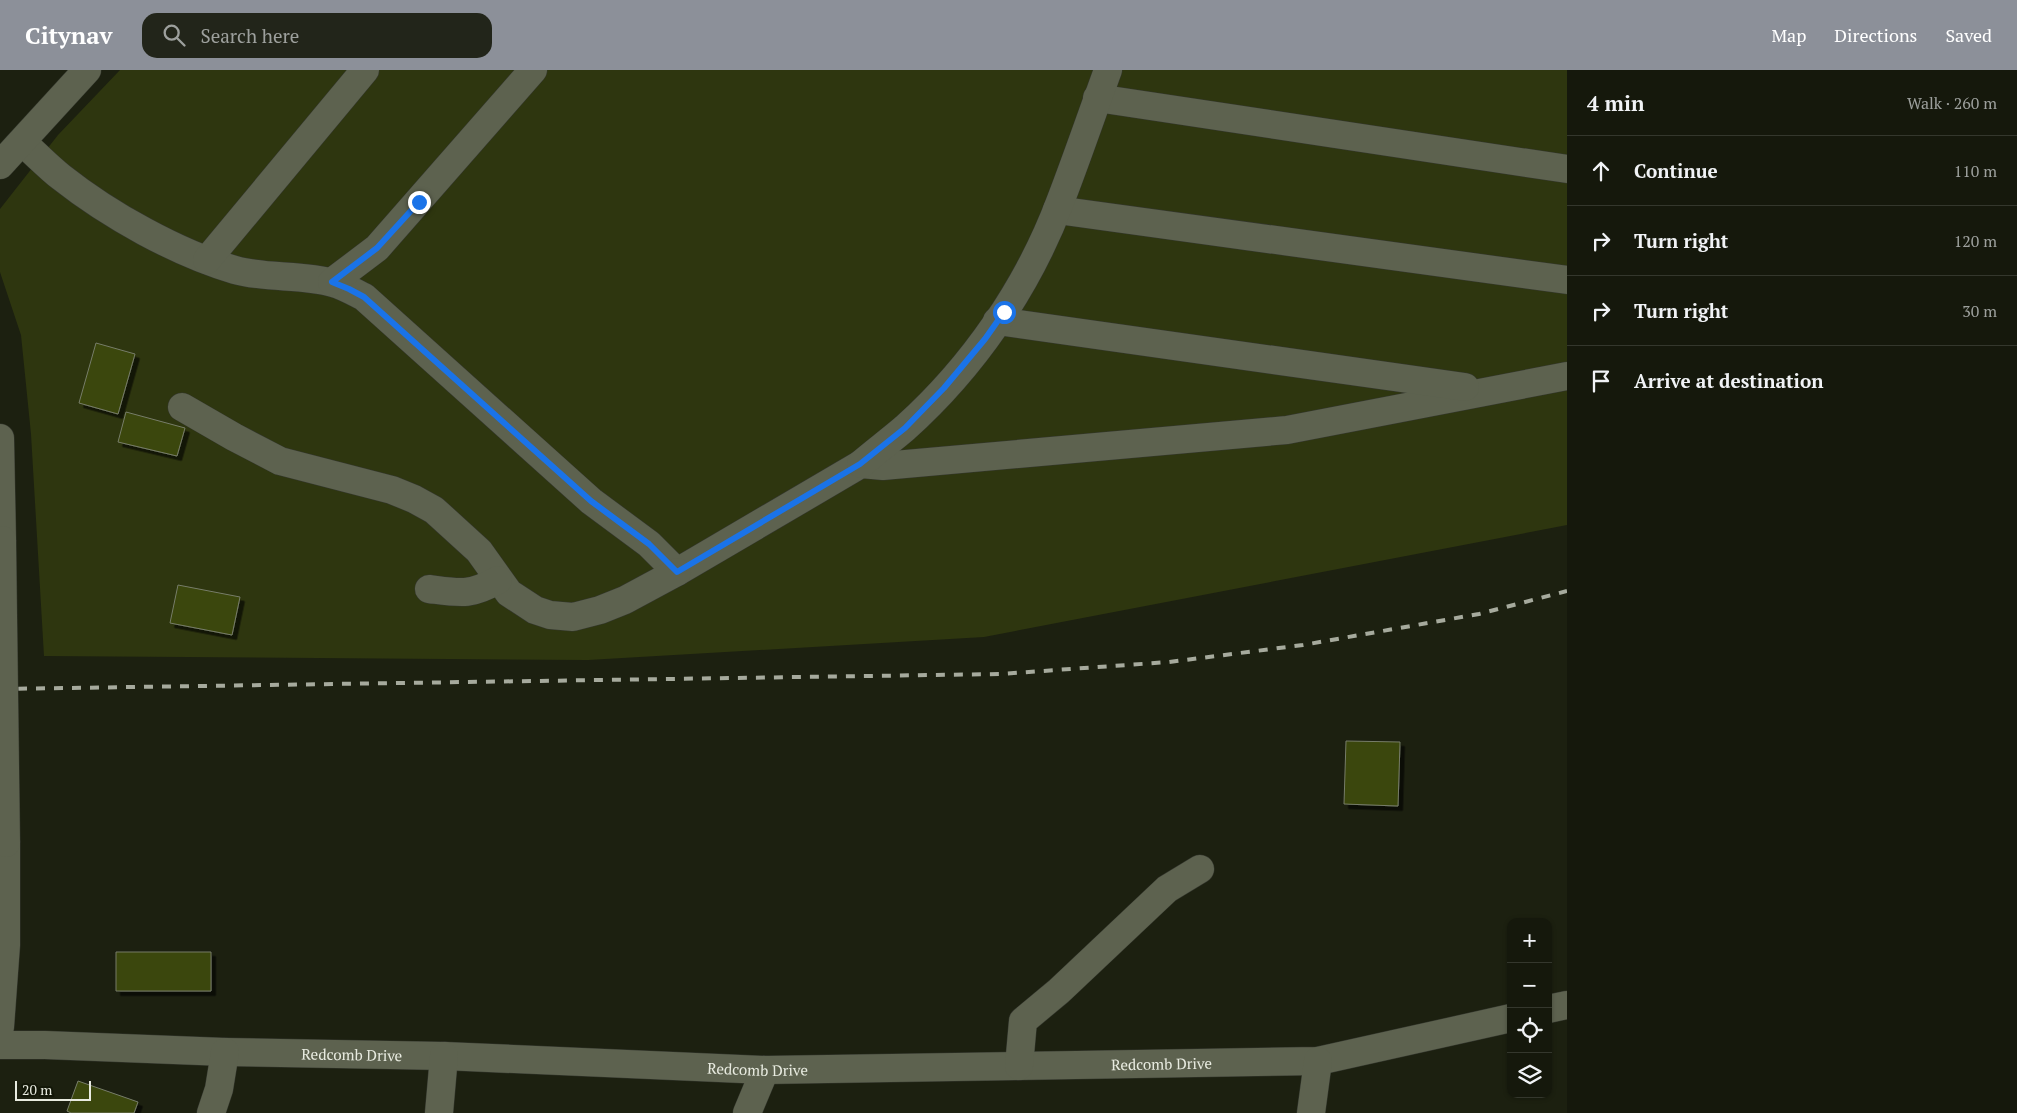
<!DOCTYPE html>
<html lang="en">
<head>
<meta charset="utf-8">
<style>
  :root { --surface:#15180c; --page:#22251a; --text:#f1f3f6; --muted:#9da09d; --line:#34372d; --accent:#8c9099 }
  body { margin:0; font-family:"PT Serif",serif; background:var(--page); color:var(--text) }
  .controls { position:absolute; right:15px; bottom:15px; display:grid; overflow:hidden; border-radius:10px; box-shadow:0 1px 4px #0004 }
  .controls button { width:45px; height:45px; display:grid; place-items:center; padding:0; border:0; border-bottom:1px solid var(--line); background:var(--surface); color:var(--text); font:25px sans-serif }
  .scale { position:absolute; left:15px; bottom:12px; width:76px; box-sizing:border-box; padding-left:5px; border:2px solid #e8ebe0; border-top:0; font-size:14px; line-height:18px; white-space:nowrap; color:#e8ebe0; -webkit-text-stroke:4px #131708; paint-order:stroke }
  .stop { position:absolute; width:15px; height:15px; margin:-11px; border:4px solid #1a73e8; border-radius:50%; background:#fff }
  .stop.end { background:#1a73e8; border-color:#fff; box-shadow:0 1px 5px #0008 }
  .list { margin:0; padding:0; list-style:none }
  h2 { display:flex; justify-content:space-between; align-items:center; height:65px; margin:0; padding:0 20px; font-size:21px }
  h2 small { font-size:16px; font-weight:400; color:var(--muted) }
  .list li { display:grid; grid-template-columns:32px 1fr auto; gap:15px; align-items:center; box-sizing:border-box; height:70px; padding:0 20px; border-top:1px solid var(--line) }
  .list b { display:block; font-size:19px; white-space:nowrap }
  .list em { font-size:16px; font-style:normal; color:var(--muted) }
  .icon { flex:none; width:28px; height:28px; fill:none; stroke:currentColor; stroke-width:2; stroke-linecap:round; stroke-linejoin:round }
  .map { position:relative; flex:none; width:1567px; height:1043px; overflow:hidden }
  header { display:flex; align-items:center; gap:30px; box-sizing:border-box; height:70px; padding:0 25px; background:var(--accent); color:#fff }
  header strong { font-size:24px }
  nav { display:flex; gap:28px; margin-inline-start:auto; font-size:18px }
  .search { width:350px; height:45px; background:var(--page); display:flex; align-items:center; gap:12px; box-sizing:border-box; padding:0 18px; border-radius:15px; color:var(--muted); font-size:19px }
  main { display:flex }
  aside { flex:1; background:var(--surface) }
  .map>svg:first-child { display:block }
  .green { fill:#2e360f }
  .building { fill:#3b4708; stroke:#777d6a; filter:url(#shadow) }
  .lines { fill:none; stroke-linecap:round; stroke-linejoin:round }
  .minor-casing { stroke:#34372e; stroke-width:29 }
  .minor { stroke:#5d624f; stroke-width:28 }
  .rail { stroke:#a6aa9d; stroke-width:4; stroke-dasharray:9 9; stroke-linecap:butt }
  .minor-bridge-casing { stroke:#34372e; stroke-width:29; stroke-linecap:butt }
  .minor-bridge { stroke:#5d624f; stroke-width:28 }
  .route { stroke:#1a73e8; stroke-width:6 }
  .labels { text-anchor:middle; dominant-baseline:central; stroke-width:4; stroke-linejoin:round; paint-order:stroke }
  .street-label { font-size:15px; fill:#e8ebe0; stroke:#131708 }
</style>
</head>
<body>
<header>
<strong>Citynav</strong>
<div class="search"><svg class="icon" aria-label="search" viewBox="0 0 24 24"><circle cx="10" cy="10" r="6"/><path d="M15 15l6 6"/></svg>Search here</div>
<nav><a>Map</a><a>Directions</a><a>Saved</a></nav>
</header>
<main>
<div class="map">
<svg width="1567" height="1043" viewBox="0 0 1567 1043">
  <defs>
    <filter id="shadow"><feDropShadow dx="4.5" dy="4.5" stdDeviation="0" flood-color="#0009"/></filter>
  </defs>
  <rect width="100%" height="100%" fill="#1c2010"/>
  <path class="green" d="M120,0H1567V455L984,567L588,590L44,586L31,364L21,265L0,202V139L58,65Z"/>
  <path class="building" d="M96,273L135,284L118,344L79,333Z
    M126,342L185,358L177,386L118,372Z
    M178,515L240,527L232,565L170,553Z
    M1346,671L1400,672L1398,736L1344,734Z
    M116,882H211V921H116Z
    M78,1011L138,1032L134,1043H71L67,1041Z"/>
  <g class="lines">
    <defs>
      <g id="minor">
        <path d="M1097,28L1567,99"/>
        <path d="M22,72C35,83 48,97 61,107C109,145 177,183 235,200C267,209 302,204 333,213C344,216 354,222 364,227L591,431L649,474L677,502L861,394L883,396L1287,360L1567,306"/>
        <path d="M0,95L87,0"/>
        <path d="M1057,140L1567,210"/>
        <path d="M207,190L365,0"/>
        <path d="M332,212L377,178L533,0"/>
        <path d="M997,251L1465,317"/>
        <path d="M182,337L234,367L280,391L392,420L414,429L434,440L479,481L509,523L535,540L550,545L573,547L600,540L625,530L677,502"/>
        <path d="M0,368L2,470"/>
        <path d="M861,394C875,382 891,370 905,358C973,297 1028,217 1060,132C1077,88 1092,44 1108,0"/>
        <path d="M429,519C460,523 470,526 498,510"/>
        <path d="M1548,939L1567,935"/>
        <path d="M0,957L6,875V773"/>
        <path id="s1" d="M0,975H45L225,982L444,986L765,1000L1318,991L1511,948"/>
        <path d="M1019,996L1023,951L1059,921L1167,819L1200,799"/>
        <path d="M211,1043L219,1019L225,982"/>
        <path d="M439,1043L444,986"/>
        <path d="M747,1043L765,1000"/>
        <path d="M1311,1043L1318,991"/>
      </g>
    </defs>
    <use href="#minor" class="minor-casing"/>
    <use href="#minor" class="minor"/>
    <path class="rail" d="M0,619L1000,604L1169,592L1303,575L1479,544L1567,521"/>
    <defs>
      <path id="minor-bridge" d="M2,470L6,773"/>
    </defs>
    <use href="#minor-bridge" class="minor-bridge-casing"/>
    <use href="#minor-bridge" class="minor-bridge"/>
  </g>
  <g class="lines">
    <path class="route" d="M419,132L377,178L332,212L349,219L364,227L591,431L649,474L677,502L860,394L905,358L944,318L985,269L1004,242"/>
  </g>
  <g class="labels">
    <g class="street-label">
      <text stroke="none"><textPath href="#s1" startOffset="352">Redcomb Drive</textPath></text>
      <text stroke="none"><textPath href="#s1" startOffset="1162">Redcomb Drive</textPath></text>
      <text stroke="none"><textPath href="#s1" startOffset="758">Redcomb Drive</textPath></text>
    </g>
  </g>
</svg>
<div class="controls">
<button>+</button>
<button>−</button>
<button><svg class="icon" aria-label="locate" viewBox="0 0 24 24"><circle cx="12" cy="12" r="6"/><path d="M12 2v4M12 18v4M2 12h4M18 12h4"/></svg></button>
<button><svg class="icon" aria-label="layers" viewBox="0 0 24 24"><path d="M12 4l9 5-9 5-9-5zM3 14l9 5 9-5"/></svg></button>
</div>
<div class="scale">20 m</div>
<div class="stop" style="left:1004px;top:242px"></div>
<div class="stop end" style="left:419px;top:132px"></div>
</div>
<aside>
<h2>4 min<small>Walk · 260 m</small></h2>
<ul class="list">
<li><svg class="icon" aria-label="ahead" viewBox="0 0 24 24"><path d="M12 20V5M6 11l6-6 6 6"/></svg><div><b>Continue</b></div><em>110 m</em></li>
<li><svg class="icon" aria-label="right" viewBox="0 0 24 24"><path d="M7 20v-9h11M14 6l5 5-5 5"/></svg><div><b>Turn right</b></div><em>120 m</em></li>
<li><svg class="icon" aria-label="right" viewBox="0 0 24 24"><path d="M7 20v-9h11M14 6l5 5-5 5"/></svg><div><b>Turn right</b></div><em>30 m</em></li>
<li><svg class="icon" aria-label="arrive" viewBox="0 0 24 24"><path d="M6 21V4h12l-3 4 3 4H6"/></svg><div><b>Arrive at destination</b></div></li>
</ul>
</aside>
</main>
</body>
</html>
